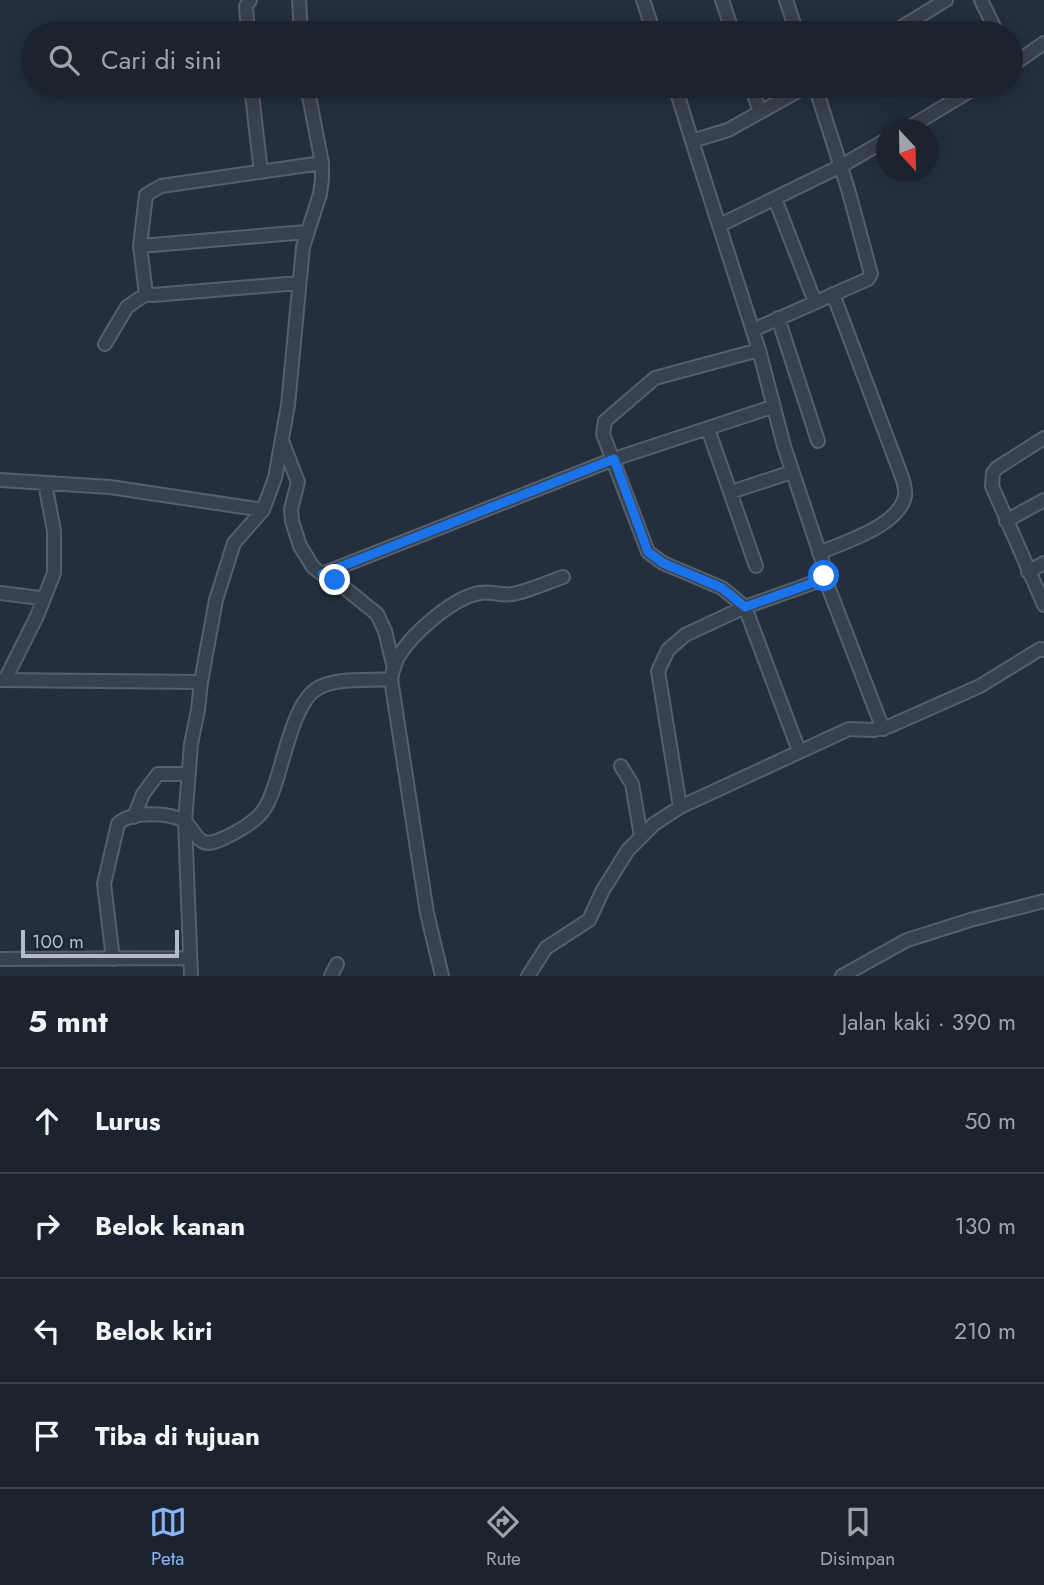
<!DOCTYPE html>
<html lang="id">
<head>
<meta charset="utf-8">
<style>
  :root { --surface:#1b232e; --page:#242b36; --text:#f1f3f6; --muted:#a0a4aa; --line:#39404a; --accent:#8ab4f8 }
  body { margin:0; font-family:Jost,sans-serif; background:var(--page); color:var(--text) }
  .compass { position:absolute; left:876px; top:119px; width:63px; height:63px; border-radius:50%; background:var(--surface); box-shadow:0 4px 18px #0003; rotate:158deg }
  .scale { position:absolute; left:21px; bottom:18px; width:158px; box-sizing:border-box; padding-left:7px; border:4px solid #b4bcc9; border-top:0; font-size:19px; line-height:24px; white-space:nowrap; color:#b4bcc9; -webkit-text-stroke:5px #1d2633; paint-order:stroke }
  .stop { position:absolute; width:21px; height:21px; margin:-16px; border:5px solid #1a73e8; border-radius:50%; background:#fff }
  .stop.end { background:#1a73e8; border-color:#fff; box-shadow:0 2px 7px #0008 }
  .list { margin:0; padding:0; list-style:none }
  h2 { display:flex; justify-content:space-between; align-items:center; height:91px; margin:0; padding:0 28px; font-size:30px }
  h2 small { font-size:23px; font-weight:400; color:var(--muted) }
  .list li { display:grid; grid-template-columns:46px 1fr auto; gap:21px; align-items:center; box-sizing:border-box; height:105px; padding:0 28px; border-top:2px solid var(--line) }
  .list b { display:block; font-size:26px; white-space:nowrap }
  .list em { font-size:23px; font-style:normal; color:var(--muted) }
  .icon { flex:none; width:38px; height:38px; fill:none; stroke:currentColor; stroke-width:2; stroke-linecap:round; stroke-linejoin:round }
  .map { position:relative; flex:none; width:1044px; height:976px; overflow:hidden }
  .search { position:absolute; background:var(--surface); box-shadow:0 4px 18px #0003; left:21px; right:21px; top:21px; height:77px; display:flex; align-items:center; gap:18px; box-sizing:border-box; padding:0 24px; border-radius:38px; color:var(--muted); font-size:26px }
  .sheet { height:511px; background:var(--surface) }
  nav { display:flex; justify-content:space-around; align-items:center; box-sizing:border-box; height:98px; border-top:2px solid var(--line); background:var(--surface); font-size:19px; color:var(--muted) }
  nav a { display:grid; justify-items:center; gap:4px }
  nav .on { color:var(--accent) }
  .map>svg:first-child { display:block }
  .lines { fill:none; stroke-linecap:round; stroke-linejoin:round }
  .minor-casing { stroke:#565f6c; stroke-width:16 }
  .minor { stroke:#38414e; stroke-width:12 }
  .route { stroke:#1a73e8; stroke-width:9 }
</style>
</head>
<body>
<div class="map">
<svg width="1044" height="976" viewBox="0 0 1044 976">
  <rect width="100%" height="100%" fill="#242f3e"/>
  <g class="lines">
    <defs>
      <path id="minor" d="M299,0L301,33
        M643,0L654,33
        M722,0L733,33
        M786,0L797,33
        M981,0L997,33
        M248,33L246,6L250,0
        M892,33L946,0
        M1011,66L1044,43
        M251,86L261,172
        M675,86L692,141
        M751,86L760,112
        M807,86L728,130L692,141L759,350L784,446L825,569L824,576L883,729
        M905,130L978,86
        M775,199L815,302
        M720,225L841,166L886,140
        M140,246L306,232
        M299,283L153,295L146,294L140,246L146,195L161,186L322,163
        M778,318L818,441
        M753,330L868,279L871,274L848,189L815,86
        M105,344L127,307L146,294
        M759,350L655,378L605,421L603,434L648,552L663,563L722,588L745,607L799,751
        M708,429L756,566
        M1044,438L997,468L993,473L992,486L1044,605
        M282,441L298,482L291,509L292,521L300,546L313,567L322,574L335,580L377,614L385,631L394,668
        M0,480L110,487L263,510
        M731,492L792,472
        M1006,521L1044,500
        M819,553C844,542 899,526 905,496C906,492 904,485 903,480L833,294
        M1028,572L1044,563
        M322,574L614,459L772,407
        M0,593L40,598L43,601
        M0,680L201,682
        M5,680L37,616L54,573V531L45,483
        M621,766L632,784L641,836
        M680,807L849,729L874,730L890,726L980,686L1040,649L1044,650
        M134,817L143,794L158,774H188
        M0,959L190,958
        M113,959L104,884L118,824C130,811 169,812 184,821C191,826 194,836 202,841C208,845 215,842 222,839C235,833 257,821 265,808C282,782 289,704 318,688C338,677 369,681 391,679
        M191,976L185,822L191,744L198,710L201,682L216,600L234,543L263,510L275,478L288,405L303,247L320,194L322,179V163L307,86
        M331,976L337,964
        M442,976L427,913L391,679C393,670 395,661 400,654C414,632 454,597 480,593C491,591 502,596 512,594C526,592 548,582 563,577
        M528,976L546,948L589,920L603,890L628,850L654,824L680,807L658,671L668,650L685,635L745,607L821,580L824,576
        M842,976L907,940L970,920L1044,901"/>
    </defs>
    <use href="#minor" class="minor-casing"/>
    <use href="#minor" class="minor"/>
  </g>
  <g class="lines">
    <path class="route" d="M335,580L322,574L614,459L648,552L663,563L722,588L745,607L821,580L824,576"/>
  </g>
</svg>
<svg class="compass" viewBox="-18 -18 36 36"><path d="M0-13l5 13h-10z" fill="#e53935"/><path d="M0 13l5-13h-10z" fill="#a0a4aa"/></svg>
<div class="scale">100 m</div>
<div class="stop" style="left:824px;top:576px"></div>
<div class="stop end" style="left:335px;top:580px"></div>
<div class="search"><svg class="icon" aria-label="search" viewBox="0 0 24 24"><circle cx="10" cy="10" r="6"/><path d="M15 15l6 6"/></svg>Cari di sini</div>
</div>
<section class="sheet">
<h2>5 mnt<small>Jalan kaki · 390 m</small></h2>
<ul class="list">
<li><svg class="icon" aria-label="ahead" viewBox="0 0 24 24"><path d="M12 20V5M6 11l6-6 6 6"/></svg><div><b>Lurus</b></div><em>50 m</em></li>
<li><svg class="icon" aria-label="right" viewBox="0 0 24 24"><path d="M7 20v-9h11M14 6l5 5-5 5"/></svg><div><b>Belok kanan</b></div><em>130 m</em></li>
<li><svg class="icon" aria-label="left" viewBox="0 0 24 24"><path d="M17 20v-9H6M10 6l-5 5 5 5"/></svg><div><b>Belok kiri</b></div><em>210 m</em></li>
<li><svg class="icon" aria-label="arrive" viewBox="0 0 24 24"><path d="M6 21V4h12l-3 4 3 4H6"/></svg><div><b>Tiba di tujuan</b></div></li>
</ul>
</section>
<nav>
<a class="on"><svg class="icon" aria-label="map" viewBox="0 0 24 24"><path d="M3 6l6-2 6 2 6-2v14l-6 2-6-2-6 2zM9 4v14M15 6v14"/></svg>Peta</a>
<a><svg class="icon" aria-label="directions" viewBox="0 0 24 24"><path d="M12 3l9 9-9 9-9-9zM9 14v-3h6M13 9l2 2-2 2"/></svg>Rute</a>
<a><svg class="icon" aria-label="saved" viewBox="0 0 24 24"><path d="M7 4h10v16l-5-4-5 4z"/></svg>Disimpan</a>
</nav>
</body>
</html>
